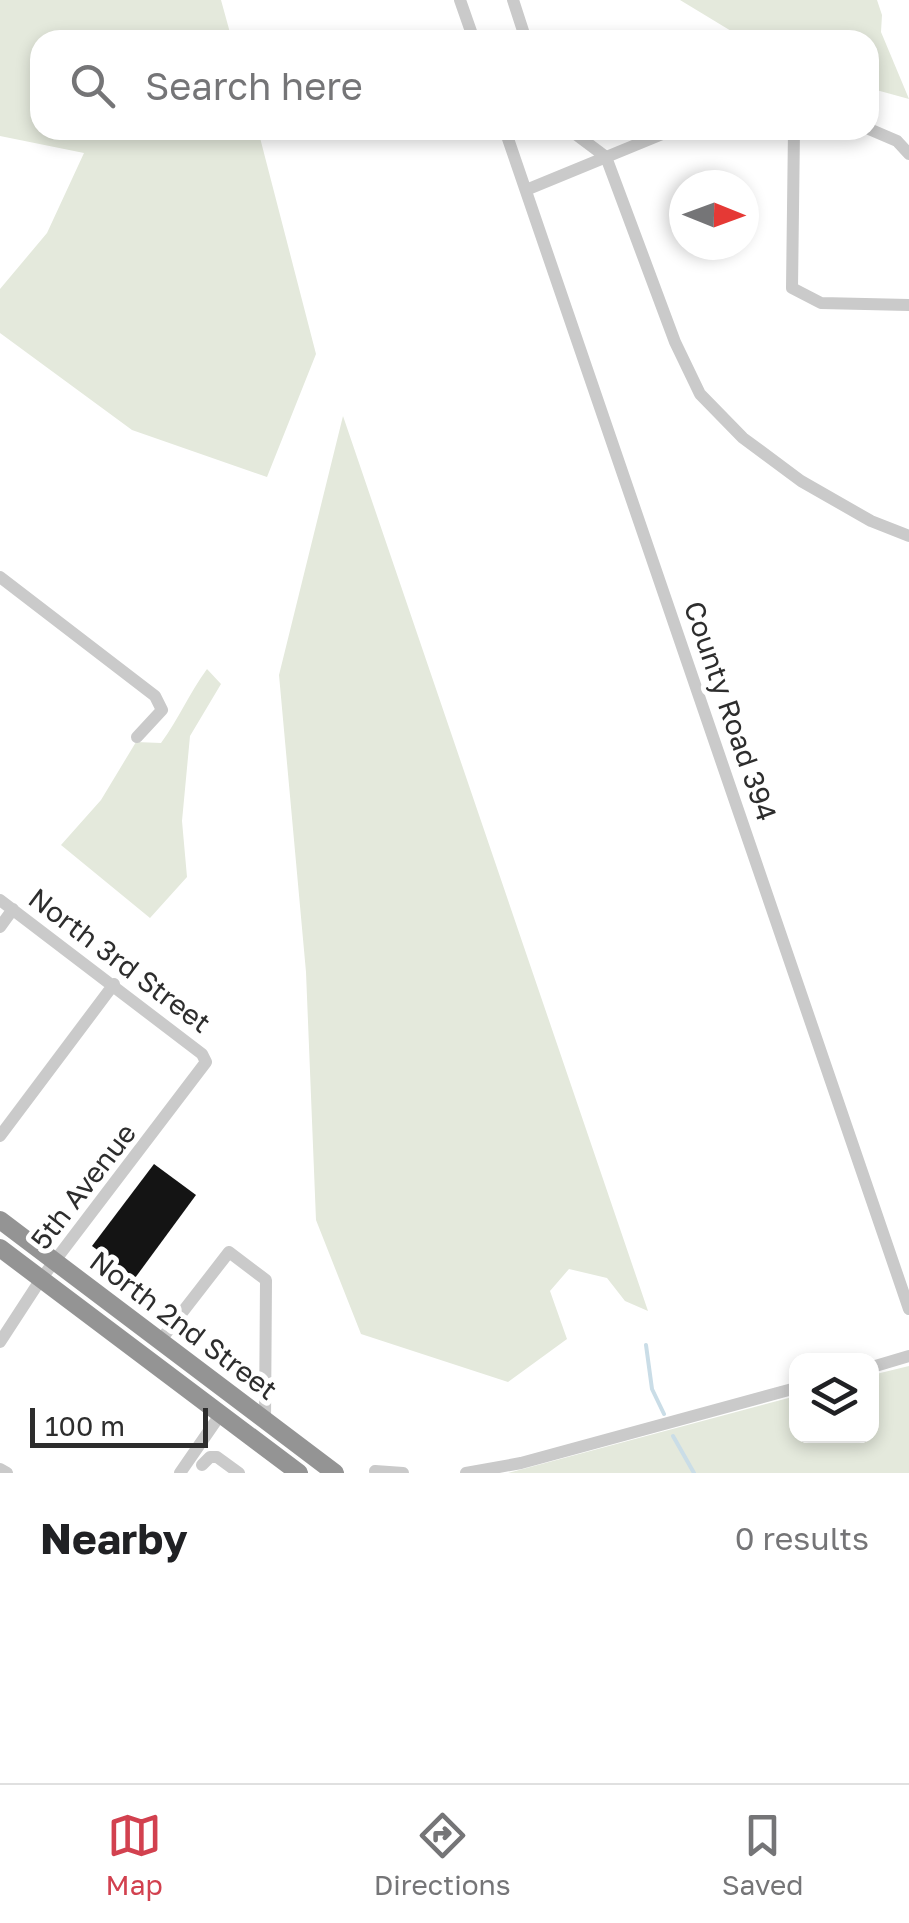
<!DOCTYPE html>
<html lang="en">
<head>
<meta charset="utf-8">
<style>
  :root { --surface:#fff; --page:#f2f2f2; --text:#202124; --muted:#757577; --line:#e0e0e0; --accent:#d2414f }
  body { margin:0; font-family:"Golos Text",sans-serif; background:var(--page); color:var(--text) }
  .controls { position:absolute; right:30px; bottom:30px; display:grid; overflow:hidden; border-radius:20px; box-shadow:0 5px 15px #0003 }
  .controls button { width:90px; height:90px; display:grid; place-items:center; padding:0; border:0; border-bottom:2px solid var(--line); background:var(--surface); color:var(--text); font:50px sans-serif }
  .compass { position:absolute; left:669px; top:170px; width:90px; height:90px; border-radius:50%; background:var(--surface); box-shadow:0 5px 15px #0003; rotate:91deg }
  .scale { position:absolute; left:30px; bottom:25px; width:178px; box-sizing:border-box; padding-left:10px; border:5px solid #2d2d2d; border-top:0; font-size:28px; line-height:35px; white-space:nowrap; color:#2d2d2d; -webkit-text-stroke:8px #fff; paint-order:stroke }
  .list { margin:0; padding:0; list-style:none }
  h2 { display:flex; justify-content:space-between; align-items:center; height:130px; margin:0; padding:0 40px; font-size:42px }
  h2 small { font-size:32px; font-weight:400; color:var(--muted) }
  .icon { flex:none; width:55px; height:55px; fill:none; stroke:currentColor; stroke-width:2; stroke-linecap:round; stroke-linejoin:round }
  .map { position:relative; flex:none; width:909px; height:1473px; overflow:hidden }
  .search { position:absolute; background:var(--surface); box-shadow:0 5px 15px #0003; left:30px; right:30px; top:30px; height:110px; display:flex; align-items:center; gap:25px; box-sizing:border-box; padding:0 35px; border-radius:30px; color:var(--muted); font-size:38px }
  .sheet { height:310px; background:var(--surface) }
  nav { display:flex; justify-content:space-around; align-items:center; box-sizing:border-box; height:140px; border-top:2px solid var(--line); background:var(--surface); font-size:28px; color:var(--muted) }
  nav a { display:grid; justify-items:center; gap:5px }
  nav .on { color:var(--accent) }
  .map>svg:first-child { display:block }
  .green { fill:#e4e9dc }
  .lines { fill:none; stroke-linecap:round; stroke-linejoin:round }
  .stream { stroke:#cadde7; stroke-width:4 }
  .building { fill:#141414 }
  .minor { stroke:#cacaca; stroke-width:12 }
  .highway { stroke:#949494; stroke-width:18 }
  .labels { text-anchor:middle; dominant-baseline:central; stroke-width:10; stroke-linejoin:round; paint-order:stroke }
  .street-label { font-size:28px; fill:#2d2d2d; stroke:#fff }
</style>
</head>
<body>
<div class="map">
<svg width="909" height="1473" viewBox="0 0 909 1473">
  <rect width="100%" height="100%" fill="#fff"/>
  <path class="green" d="M0,0H221L232,40H40V130H258L316,354L267,477L132,430L0,333V289L47,233L84,153L0,136Z
    M680,0H877L882,15L881,32L909,99L869,88V40H746Z
    M343,416L648,1311L625,1301L607,1278L569,1269L550,1291L567,1339L508,1382L361,1334L316,1220L306,972L279,675Z
    M207,669L221,684L190,736L182,821L187,877L150,918L61,845L101,800L136,742L161,743C179,718 189,694 207,669Z
    M909,1366V1473H508L796,1396V1436H872V1375Z"/>
  <g class="lines">
    <path class="stream" d="M646,1345L652,1389L664,1414
      M673,1436L694,1473"/>
  </g>
  <path class="building" d="M154,1164L196,1195L135,1278L92,1246Z"/>
  <g class="lines">
    <path class="minor" d="M460,0L474,40
      M513,0L526,40
      M869,129L897,141L909,154
      M505,130L909,1309
      M570,130L606,157L675,342L700,394L743,438L801,481L871,521L909,536
      M794,130L792,288L821,303L909,305
      M526,190L672,130
      M0,577L155,696L162,710L137,737
      M0,900L202,1054L206,1062L41,1279L0,1342
      M0,927L13,909
      M0,1136L114,984
      M160,1341L229,1252L266,1280L265,1421
      M872,1367L909,1356
      M202,1465L210,1457H217L239,1473
      M0,1469L7,1473
      M375,1471L403,1473
      M180,1473L220,1415
      M466,1473L521,1463L796,1388"/>
    <path class="highway" d="M0,1220L335,1473
      M0,1248L299,1473"/>
  </g>
  <g class="labels">
    <g class="street-label">
      <text transform="translate(731 711) rotate(71)">County Road 394</text>
      <text transform="translate(120 960) rotate(37)">North 3rd Street</text>
      <text transform="translate(83 1186) rotate(-52)">5th Avenue</text>
      <text transform="translate(184 1325) rotate(37)">North 2nd Street</text>
    </g>
  </g>
</svg>
<div class="controls">
<button><svg class="icon" aria-label="layers" viewBox="0 0 24 24"><path d="M12 4l9 5-9 5-9-5zM3 14l9 5 9-5"/></svg></button>
</div>
<svg class="compass" viewBox="-18 -18 36 36"><path d="M0-13l5 13h-10z" fill="#e53935"/><path d="M0 13l5-13h-10z" fill="#757577"/></svg>
<div class="scale">100 m</div>
<div class="search"><svg class="icon" aria-label="search" viewBox="0 0 24 24"><circle cx="10" cy="10" r="6"/><path d="M15 15l6 6"/></svg>Search here</div>
</div>
<section class="sheet">
<h2>Nearby<small>0 results</small></h2>
<ul class="list">
</ul>
</section>
<nav>
<a class="on"><svg class="icon" aria-label="map" viewBox="0 0 24 24"><path d="M3 6l6-2 6 2 6-2v14l-6 2-6-2-6 2zM9 4v14M15 6v14"/></svg>Map</a>
<a><svg class="icon" aria-label="directions" viewBox="0 0 24 24"><path d="M12 3l9 9-9 9-9-9zM9 14v-3h6M13 9l2 2-2 2"/></svg>Directions</a>
<a><svg class="icon" aria-label="saved" viewBox="0 0 24 24"><path d="M7 4h10v16l-5-4-5 4z"/></svg>Saved</a>
</nav>
</body>
</html>
